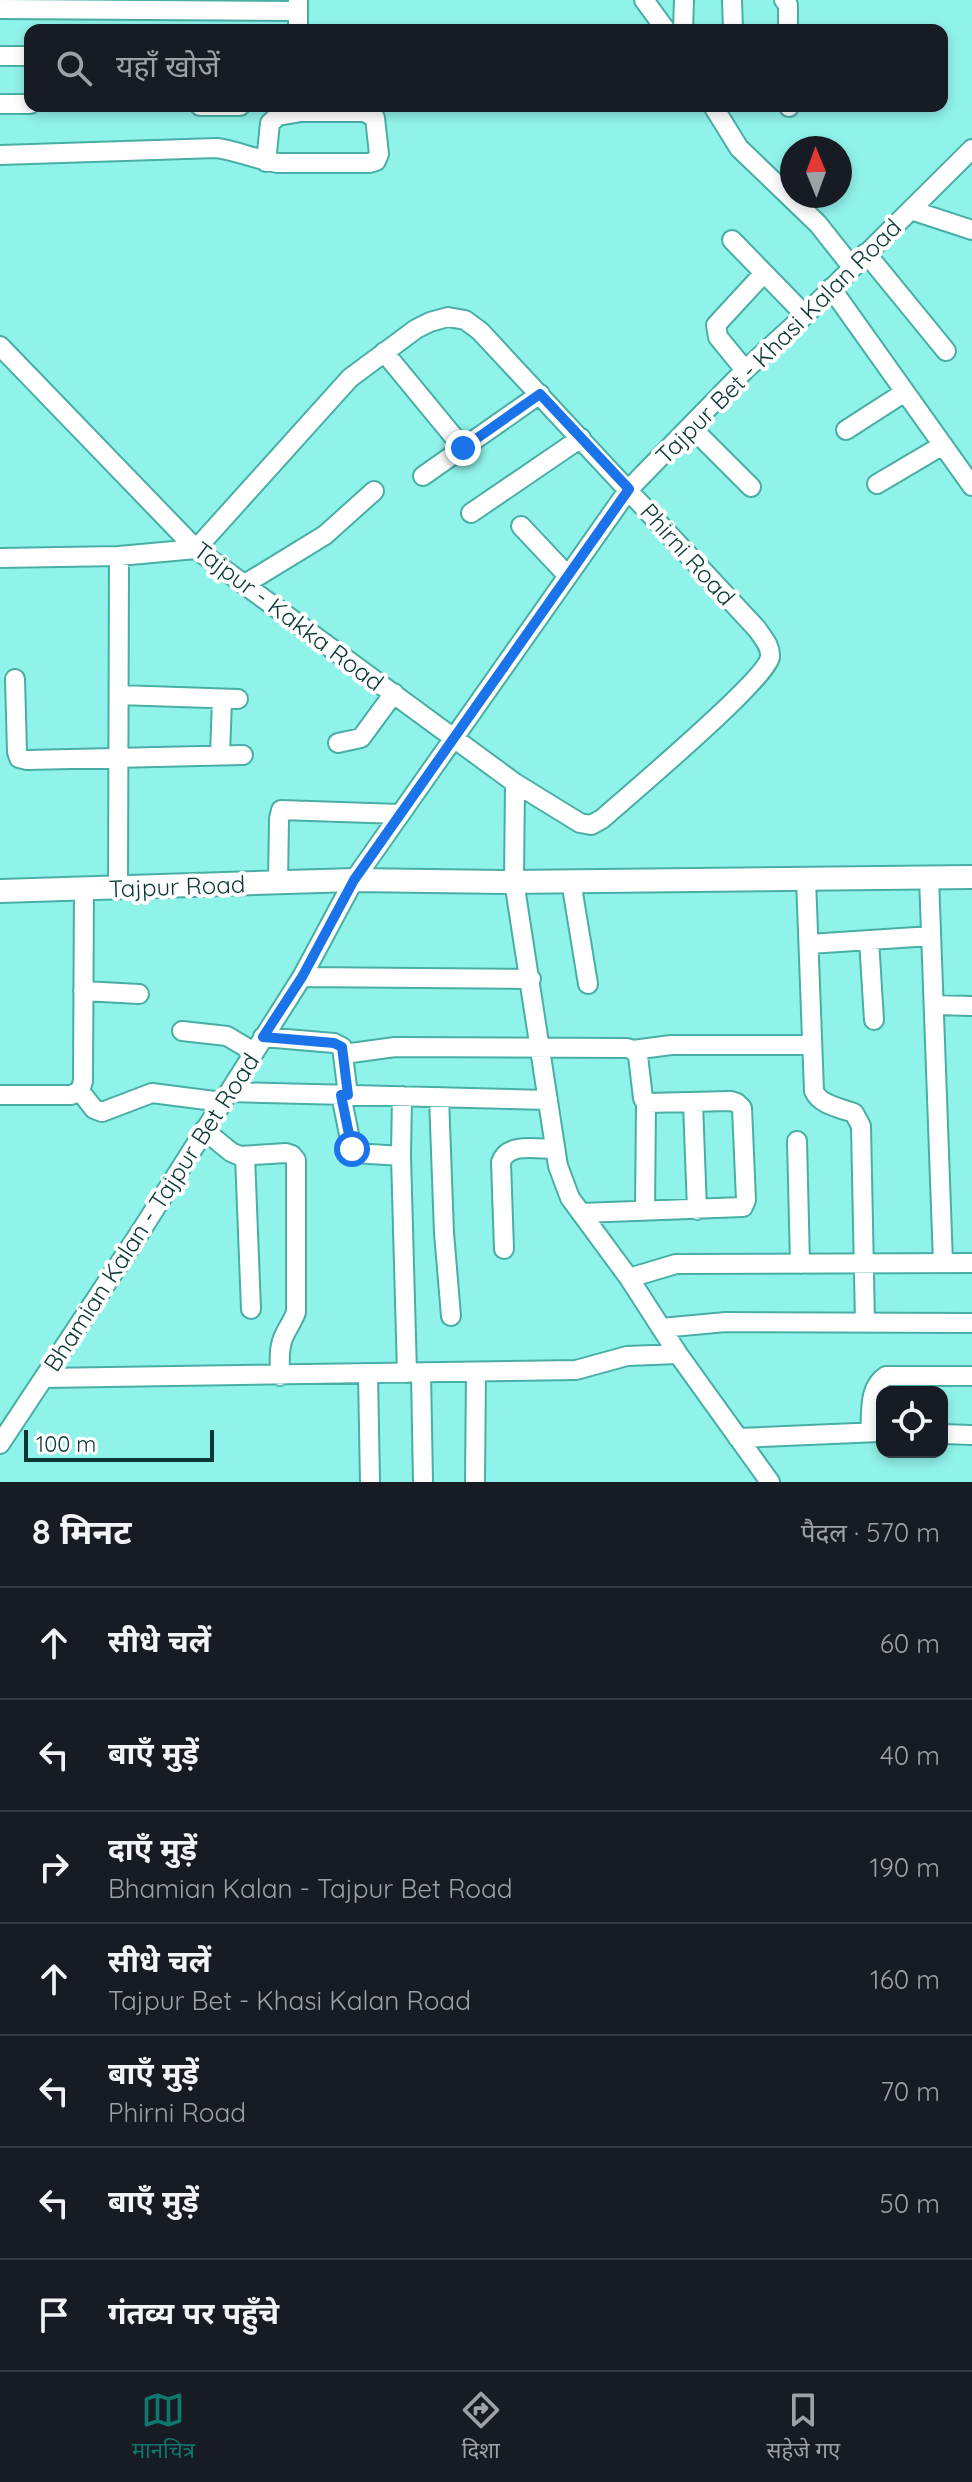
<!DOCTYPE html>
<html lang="hi">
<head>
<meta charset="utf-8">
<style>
  :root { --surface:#171b24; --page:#20242c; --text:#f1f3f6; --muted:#9ea1a6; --line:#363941; --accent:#0f766e }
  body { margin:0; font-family:Quicksand,"Noto Sans Devanagari",sans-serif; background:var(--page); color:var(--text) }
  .controls { position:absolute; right:24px; bottom:24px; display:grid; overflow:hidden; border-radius:16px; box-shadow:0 4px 12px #0003 }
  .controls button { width:72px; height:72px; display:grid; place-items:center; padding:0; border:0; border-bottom:2px solid var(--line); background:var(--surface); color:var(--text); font:40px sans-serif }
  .compass { position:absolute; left:780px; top:136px; width:72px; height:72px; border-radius:50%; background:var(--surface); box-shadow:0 4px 12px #0003; rotate:359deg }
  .scale { position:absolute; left:24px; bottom:20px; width:190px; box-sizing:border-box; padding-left:8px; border:4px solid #0b3835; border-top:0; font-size:22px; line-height:28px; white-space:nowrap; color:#0b3835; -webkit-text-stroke:6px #fff; paint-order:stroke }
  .stop { position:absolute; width:24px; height:24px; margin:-18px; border:6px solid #1a73e8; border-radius:50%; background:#fff }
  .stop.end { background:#1a73e8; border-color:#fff; box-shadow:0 2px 8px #0008 }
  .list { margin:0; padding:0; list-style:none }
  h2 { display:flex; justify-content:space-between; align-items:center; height:104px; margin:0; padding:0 32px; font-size:34px }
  h2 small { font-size:26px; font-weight:400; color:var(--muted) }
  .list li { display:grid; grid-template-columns:52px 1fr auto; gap:24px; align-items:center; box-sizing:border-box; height:112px; padding:0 32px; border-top:2px solid var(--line) }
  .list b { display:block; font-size:30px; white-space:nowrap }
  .list p { margin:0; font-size:26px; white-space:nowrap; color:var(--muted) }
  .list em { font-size:26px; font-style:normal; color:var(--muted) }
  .icon { flex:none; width:44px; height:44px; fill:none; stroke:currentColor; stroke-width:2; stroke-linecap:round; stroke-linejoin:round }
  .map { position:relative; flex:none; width:972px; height:1482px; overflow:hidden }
  .search { position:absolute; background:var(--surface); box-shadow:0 4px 12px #0003; left:24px; right:24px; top:24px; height:88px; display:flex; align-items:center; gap:20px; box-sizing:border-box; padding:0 28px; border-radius:16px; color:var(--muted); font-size:30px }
  .sheet { height:888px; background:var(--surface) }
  nav { display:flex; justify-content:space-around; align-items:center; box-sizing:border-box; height:112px; border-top:2px solid var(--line); background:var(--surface); font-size:22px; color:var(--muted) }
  nav a { display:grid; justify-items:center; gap:4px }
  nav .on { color:var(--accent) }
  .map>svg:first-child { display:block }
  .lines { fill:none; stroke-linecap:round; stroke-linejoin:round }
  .minor-casing { stroke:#48aea6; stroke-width:22 }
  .major-casing { stroke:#48aea6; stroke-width:26 }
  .minor { stroke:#fff; stroke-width:18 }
  .major { stroke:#fff; stroke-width:22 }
  .route { stroke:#1a73e8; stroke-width:10 }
  .labels { text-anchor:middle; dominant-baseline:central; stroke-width:8; stroke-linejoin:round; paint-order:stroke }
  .street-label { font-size:24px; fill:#0b3835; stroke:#fff }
</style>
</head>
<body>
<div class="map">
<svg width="972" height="1482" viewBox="0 0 972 1482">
  <rect width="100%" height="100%" fill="#90f3ea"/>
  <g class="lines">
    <defs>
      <path id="minor" d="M298,0V30
        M644,0L666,30
        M732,0L733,30
        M784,0L788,5V30
        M0,9L298,11
        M683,30L684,0
        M0,56H30
        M0,104H30
        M200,106H240
        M713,106L739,148L818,224L852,267
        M789,106V107
        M0,155L217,148C238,151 257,160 278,163H369L376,161L379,154L375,118L365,112H301L278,116L270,123L266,162
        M911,210L972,230
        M732,240L805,315
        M866,253L946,351
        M831,288L972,486
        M0,346L196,549L515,783L580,823L591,825L602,819C628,796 766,680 770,657C771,646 763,638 757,629L480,331L465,320L448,317L430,322L416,329L350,378L196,549L119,556L0,558
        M384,352L463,448
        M745,370L718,337L716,325L764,273
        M691,427L751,487
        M846,430L905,392
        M423,476L540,394
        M877,484L943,445
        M471,513L581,438
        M521,526L568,576
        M245,584L325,535L374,491
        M15,679L17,752L19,758L27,760L243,755
        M119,695L238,699
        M338,743L361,738L394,693
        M220,755L222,699
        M515,783L514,881L558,1166L570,1198L629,1278L678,1354L770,1482
        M929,877L943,1263
        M806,879L814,1091C820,1105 840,1108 854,1113L861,1126L865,1323
        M571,881L588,984
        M278,883L279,819L281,810L400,814
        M118,887L119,556
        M869,940L874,1020
        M809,944L931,936
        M302,977L531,979
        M83,991L139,994
        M934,1005L972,1006
        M182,1031L227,1036L254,1052
        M263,1037L334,1043L342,1047L348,1095
        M633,1050L671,1045H812
        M344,1054L395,1047L627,1048L633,1050L638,1056L643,1098L646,1103L731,1101L737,1103L742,1108L746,1200L743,1207L581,1213
        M80,1091L94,1109L102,1112L152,1093L222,1102
        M229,1092L548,1100
        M0,1095H71L80,1091L83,1081L84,888
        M341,1095L352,1149L355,1153L401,1156
        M402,1096L401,1156L407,1373
        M439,1097L444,1233L451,1316
        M693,1103L697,1210
        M204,1130L231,1152L240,1156L286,1153L292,1155L296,1160V1312C293,1321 288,1327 284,1336C278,1348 280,1363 280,1376
        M797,1141L800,1264
        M245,1156L251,1309
        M645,1211L646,1103
        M504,1249L501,1162C508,1142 538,1149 555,1149
        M629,1278L676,1264L972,1263
        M661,1328L726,1322L972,1323
        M421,1373L423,1482
        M368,1374L370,1482
        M44,1378L576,1370L627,1356L678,1354
        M870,1431C872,1411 868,1388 886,1376H972
        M942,1434L972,1435
        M738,1438L879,1432
        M0,1444L139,1234L302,977L354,880L629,489L745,370L805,315L972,149
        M475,1482L476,1372"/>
      <path id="major" d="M0,891L354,880L505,882L972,877"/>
    </defs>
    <use href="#minor" class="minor-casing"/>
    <use href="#major" class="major-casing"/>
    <use href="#minor" class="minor"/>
    <use href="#major" class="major"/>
  </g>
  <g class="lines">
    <path class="route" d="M352,1149L341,1095H348L342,1047L334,1043L263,1037L302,977L354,880L629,489L540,394L463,448"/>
  </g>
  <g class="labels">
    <g class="street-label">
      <text transform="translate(778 341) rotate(-45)">Tajpur Bet - Khasi Kalan Road</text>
      <text transform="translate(688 554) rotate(48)">Phirni Road</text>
      <text transform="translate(289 616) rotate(37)">Tajpur - Kakka Road</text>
      <text transform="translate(177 886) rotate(-2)">Tajpur Road</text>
      <text transform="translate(151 1212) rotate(-57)">Bhamian Kalan - Tajpur Bet Road</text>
    </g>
  </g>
</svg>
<div class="controls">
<button><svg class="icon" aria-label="locate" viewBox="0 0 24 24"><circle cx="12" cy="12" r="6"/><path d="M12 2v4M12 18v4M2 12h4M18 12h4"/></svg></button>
</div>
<svg class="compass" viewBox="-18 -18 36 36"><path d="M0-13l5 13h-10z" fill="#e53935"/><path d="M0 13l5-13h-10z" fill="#9ea1a6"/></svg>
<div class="scale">100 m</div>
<div class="stop" style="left:352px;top:1149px"></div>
<div class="stop end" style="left:463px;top:448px"></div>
<div class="search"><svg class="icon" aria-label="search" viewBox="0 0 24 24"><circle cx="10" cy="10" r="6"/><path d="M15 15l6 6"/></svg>यहाँ खोजें</div>
</div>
<section class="sheet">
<h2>8 मिनट<small>पैदल · 570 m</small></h2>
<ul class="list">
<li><svg class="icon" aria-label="ahead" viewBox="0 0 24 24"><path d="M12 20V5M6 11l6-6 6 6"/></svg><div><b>सीधे चलें</b></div><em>60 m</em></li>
<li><svg class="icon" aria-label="left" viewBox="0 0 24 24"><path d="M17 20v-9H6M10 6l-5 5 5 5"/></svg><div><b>बाएँ मुड़ें</b></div><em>40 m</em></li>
<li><svg class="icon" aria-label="right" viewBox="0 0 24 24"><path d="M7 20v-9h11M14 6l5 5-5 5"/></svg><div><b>दाएँ मुड़ें</b><p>Bhamian Kalan - Tajpur Bet Road</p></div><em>190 m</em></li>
<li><svg class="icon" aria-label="ahead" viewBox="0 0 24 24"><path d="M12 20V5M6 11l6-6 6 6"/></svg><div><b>सीधे चलें</b><p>Tajpur Bet - Khasi Kalan Road</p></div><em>160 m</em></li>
<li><svg class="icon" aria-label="left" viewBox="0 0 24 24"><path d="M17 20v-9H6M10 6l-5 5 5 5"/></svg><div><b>बाएँ मुड़ें</b><p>Phirni Road</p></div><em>70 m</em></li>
<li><svg class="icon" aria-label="left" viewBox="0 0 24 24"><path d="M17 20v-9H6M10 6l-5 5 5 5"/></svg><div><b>बाएँ मुड़ें</b></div><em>50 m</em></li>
<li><svg class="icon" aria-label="arrive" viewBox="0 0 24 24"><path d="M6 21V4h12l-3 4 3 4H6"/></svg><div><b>गंतव्य पर पहुँचे</b></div></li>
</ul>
</section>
<nav>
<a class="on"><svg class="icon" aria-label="map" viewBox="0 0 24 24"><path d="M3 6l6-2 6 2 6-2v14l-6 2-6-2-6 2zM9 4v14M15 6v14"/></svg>मानचित्र</a>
<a><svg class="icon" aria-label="directions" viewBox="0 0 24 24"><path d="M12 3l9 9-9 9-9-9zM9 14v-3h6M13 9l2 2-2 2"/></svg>दिशा</a>
<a><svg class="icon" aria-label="saved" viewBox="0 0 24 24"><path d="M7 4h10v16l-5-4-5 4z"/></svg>सहेजे गए</a>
</nav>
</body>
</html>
